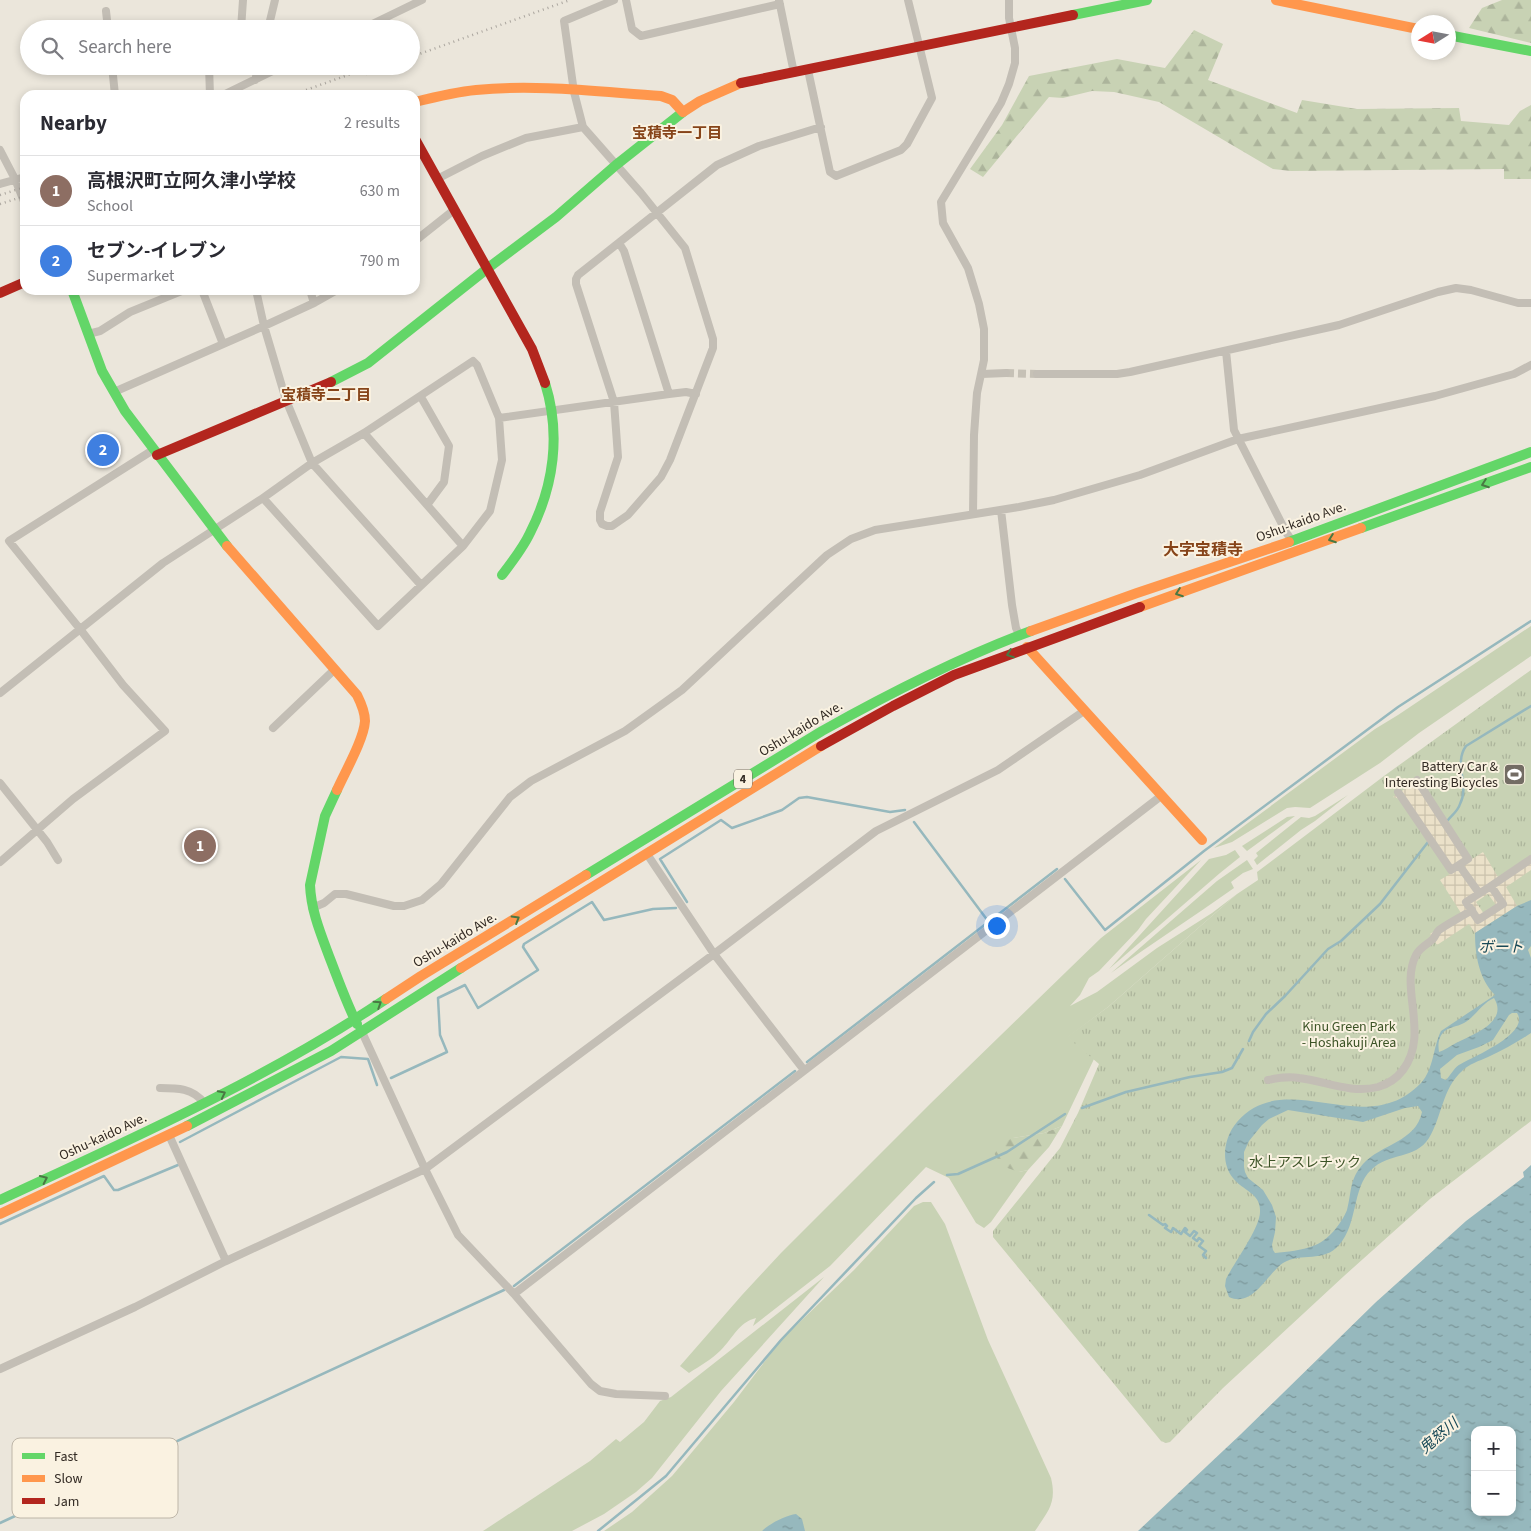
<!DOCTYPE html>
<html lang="en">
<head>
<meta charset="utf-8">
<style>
  :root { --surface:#fff; --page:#f2f2f3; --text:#2b2b33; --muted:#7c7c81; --line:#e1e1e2; --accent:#db2777 }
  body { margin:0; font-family:"Source Sans 3","Noto Sans JP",sans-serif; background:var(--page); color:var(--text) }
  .controls { position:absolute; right:15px; bottom:15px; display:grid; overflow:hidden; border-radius:10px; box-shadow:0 2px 8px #0003 }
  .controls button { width:45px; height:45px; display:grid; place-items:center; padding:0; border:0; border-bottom:1px solid var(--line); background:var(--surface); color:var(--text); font:25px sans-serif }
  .compass { position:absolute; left:1411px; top:15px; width:45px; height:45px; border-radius:50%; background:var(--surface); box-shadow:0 2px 8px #0003; rotate:259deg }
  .you { position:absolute; left:996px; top:925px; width:18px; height:18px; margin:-12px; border:4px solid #fff; border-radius:50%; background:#1a73e8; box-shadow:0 0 0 8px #1a73e833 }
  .badge { display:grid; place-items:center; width:32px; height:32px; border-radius:50%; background:var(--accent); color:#fff; font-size:16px; font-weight:700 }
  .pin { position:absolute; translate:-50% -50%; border:2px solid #fff; box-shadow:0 1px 5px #0006 }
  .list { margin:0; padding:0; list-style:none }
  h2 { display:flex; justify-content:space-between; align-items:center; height:65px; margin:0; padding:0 20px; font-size:21px }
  h2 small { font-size:16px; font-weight:400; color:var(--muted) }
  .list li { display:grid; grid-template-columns:32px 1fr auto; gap:15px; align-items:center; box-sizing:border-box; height:70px; padding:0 20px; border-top:1px solid var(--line) }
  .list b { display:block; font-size:19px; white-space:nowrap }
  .list p { margin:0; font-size:16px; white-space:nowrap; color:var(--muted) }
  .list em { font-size:16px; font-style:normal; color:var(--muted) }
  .icon { flex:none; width:28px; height:28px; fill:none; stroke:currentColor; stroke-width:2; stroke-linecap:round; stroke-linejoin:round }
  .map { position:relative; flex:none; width:1531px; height:1531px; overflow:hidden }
  .search { position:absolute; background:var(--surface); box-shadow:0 2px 8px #0003; left:20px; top:20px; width:400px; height:55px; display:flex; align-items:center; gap:12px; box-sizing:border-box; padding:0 18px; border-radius:28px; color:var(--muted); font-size:19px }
  .panel { position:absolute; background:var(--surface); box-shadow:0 2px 8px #0003; left:20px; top:90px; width:400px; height:205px; border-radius:15px }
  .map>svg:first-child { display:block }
  .green { fill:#c8d2b4 }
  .forest { fill:url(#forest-firs) }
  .park { fill:url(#park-tufts) }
  .plaza { fill:url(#plaza-grid); fill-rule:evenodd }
  .water { fill:url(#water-ripples); fill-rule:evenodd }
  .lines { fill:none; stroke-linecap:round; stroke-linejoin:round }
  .stream { stroke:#96b8bd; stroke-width:2.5 }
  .street-tunnel { stroke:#c6c1b6; stroke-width:8; stroke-dasharray:8 4; stroke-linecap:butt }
  .street { stroke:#c3beb5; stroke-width:8 }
  .fast { stroke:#63d668; stroke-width:10 }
  .slow { stroke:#ff974d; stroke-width:10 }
  .jam { stroke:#b3261e; stroke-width:10 }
  .rail { stroke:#aba69f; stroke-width:2.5; stroke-dasharray:1 4; stroke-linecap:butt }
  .oneway { stroke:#497843 }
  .labels { text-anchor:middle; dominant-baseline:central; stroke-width:4; stroke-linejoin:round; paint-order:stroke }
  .shield { fill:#faf2e1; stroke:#6f675d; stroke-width:1 }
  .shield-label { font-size:12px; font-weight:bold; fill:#332b24 }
  .street-label { font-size:14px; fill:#332b24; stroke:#faf2e1 }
  .poi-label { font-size:14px; fill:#332b24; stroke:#faf2e1; text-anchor:end }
  .park-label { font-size:14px; fill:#3c5326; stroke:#faf2e1 }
  .neighbourhood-label { font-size:15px; font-weight:bold; fill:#864419; stroke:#faf2e1 }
  .water-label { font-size:15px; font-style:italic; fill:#184957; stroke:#faf2e1 }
  .quarter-label { font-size:16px; font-weight:bold; fill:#864419; stroke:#faf2e1 }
  .key { fill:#faf2e1; stroke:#beb6a8; stroke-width:1 }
  .key-label { font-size:14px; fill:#332b24 }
</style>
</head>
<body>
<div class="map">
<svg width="1531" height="1531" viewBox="0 0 1531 1531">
  <defs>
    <pattern id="forest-firs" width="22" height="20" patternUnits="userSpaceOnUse" patternTransform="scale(1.25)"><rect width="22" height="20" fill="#c8d2b4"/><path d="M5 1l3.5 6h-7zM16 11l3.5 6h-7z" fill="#acb49b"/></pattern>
    <pattern id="park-tufts" width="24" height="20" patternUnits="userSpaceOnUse" patternTransform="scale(1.25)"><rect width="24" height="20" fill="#c8d2b4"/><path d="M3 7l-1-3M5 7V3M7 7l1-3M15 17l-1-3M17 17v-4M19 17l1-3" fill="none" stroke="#acb49b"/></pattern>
    <pattern id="plaza-grid" width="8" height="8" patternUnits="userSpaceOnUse" patternTransform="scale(1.25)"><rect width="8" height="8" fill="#ebe1c9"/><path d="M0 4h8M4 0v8" fill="none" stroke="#cac1ac"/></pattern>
    <pattern id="water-ripples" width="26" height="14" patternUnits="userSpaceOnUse" patternTransform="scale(1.25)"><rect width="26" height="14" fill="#96b8bd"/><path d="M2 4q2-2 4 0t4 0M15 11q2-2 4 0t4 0" fill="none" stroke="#7b9699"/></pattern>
  </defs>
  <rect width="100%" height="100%" fill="#ebe6db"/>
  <path class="green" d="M1531,626V656L1419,733L1380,763L1310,808L1295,807L1287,808L1232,842L1214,848L1375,729L1398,715Z
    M1348,795L1315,821L1301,830L1257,865L1254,860L1258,856L1256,853L1301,817L1309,818L1315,816Z
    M1295,816L1247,851L1242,846L1287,817Z
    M1235,850L1240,857L1220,873L1109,969L1209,859L1226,855Z
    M1201,860L1146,919L1138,930L1099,971L1089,978L1080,995L1070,1006L1097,992L1157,948L1212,913L1237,894L1108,1007L1068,1037L1094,1059L1062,1126L1044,1133L1013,1138L1019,1172L1028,1170L991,1222L984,1228L976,1223L949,1178L926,1167L830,1266L753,1326L756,1318C739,1322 733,1338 721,1350C712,1359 700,1366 689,1373L680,1366L742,1295L781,1253L931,1103L1101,938Z
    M1247,860L1253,869L1243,873L1231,882L1234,888C1193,917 1151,944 1111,973L1217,881Z
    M923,1202H931L945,1224L988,1340L1051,1478C1057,1503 1048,1511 1035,1531H604L632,1512L672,1476L734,1402L781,1340L854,1270L914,1206Z
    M824,1277L721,1391L652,1478L636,1492L604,1514L572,1531H483L590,1461L616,1439L620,1442L644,1422L660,1401L671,1397Z"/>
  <path class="forest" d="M1502,0H1531V43L1469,28L1482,8Z
    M1194,30L1223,44L1208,80L1297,113L1302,100L1357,109L1459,108L1461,121L1509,125L1520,111L1531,105V179H1504V169L1291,171L1273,169L1159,102L1114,92L1092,91L1063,98L1049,97L983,177L970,169L1002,125L1029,76L1117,59L1165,68Z
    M1062,1126L1049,1147L1028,1170L1019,1172L1002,1166L994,1153L1001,1143L1013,1138L1044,1133Z"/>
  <path class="park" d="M1531,670V1121L1430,1199L1344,1276L1223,1388L1170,1442L1166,1443L1161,1441L993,1237V1231L1060,1148L1078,1113L1099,1064L1067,1037L1108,1007L1237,894L1258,880L1257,872L1384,776Z"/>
  <path class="plaza" d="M1421,778V784L1472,859L1483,852L1498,877L1531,855V870L1506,887L1517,906L1475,933L1469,924L1437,945L1430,934L1461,913L1440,880L1450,874L1400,799L1393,797ZM1488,894L1496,905L1484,914L1476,902Z"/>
  <path class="water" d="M1531,900V946L1528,950L1531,958V1033C1518,1042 1503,1050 1488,1057C1479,1061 1469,1064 1462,1071C1442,1089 1442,1117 1429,1138C1415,1160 1389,1152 1371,1170C1352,1188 1358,1224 1339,1245C1324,1263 1301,1252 1283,1263C1267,1274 1253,1308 1229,1297L1225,1286L1226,1279C1234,1263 1260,1228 1260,1212C1261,1193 1243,1191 1233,1178C1220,1162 1224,1137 1237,1122C1286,1065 1365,1142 1421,1083C1434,1069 1433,1047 1441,1031L1495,995C1479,979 1475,955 1475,933L1517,906ZM1494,998C1509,1022 1472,1035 1456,1043C1450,1046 1445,1050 1439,1052C1438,1046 1438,1038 1443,1033C1447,1027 1457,1027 1464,1023C1476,1016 1482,1003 1494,998ZM1512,1013H1517C1531,1034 1470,1058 1459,1065C1453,1069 1451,1075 1446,1080L1441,1078L1440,1069L1457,1055L1479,1047L1493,1040L1509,1015ZM1418,1106L1422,1112C1416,1142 1381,1144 1363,1164C1349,1180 1352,1191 1347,1210C1342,1223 1327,1242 1313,1246C1302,1250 1287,1252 1275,1253L1273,1250L1272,1245L1275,1232L1276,1217L1272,1205L1263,1190L1248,1178L1245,1172L1244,1167V1152L1249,1141L1262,1125L1269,1119L1288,1110L1363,1122L1405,1108Z
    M1531,1165V1531H1138L1241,1434L1375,1303L1466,1221L1524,1177L1523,1172ZM1475,1430H1512V1512H1475Z
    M796,1514L802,1519L805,1531H762C769,1524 786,1515 796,1514Z"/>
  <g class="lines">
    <path class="stream" d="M1448,820C1452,815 1458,811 1460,804C1470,785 1453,764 1466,746L1531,706
      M914,822L988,921
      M1065,879L1105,930L1204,851L1398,707L1531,621
      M687,902L660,859L721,820L732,828L782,810L799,798L807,797L890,812L905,810
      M1249,1041L1253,1032L1266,1014L1285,996L1328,949L1341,941L1380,904L1428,842
      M807,1062L1057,869
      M391,1078L447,1052L440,1035L438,998L465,985L478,1008L538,970L523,947L524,944L592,902L604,920L653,909L676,908
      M1082,1108L1126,1092L1190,1077L1222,1072L1232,1068L1243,1049
      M180,1142L341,1057L368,1059L377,1085
      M947,1175L958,1174L1007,1152L1065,1114
      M1149,1215L1163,1225L1165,1224L1167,1226L1165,1228L1171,1232L1173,1228L1181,1234L1185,1228L1187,1230L1185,1232L1190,1236L1194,1231L1197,1233L1193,1238L1197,1241L1199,1238L1203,1241L1199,1246L1206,1251L1203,1255L1206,1258
      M0,1224L104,1176L114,1190H118L178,1165
      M514,1286L795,1071
      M0,1523L504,1290
      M598,1531L666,1476L781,1340L916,1198L934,1182"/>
    <path class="street-tunnel" d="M1006,373L1037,374"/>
    <path class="street" d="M614,0L564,21L574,92L583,127L641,193L685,248L713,339V348L670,460L661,477L628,515L612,526H607L602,524L600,520V512L618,457L614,402L576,284V279L578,275L717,165L759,146L821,127
      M626,0L632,29L641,36L780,4
      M779,0L794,73
      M106,11L108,29
      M241,29L243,0
      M268,29L275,0
      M362,29L422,0
      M112,66L115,95
      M209,66L210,95
      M808,70L830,172L836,176L901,150L907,144L932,98L908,0
      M255,80L259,66
      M223,95L283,66
      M0,150L15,179L25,204
      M437,179L482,156L526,138L583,127
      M0,184L25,177
      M415,241L454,210
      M619,243L624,251L669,394
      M202,290L223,344
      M256,290L264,326L286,400L312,463L421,585
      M310,290L314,303
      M88,334L100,331L130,312L184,290
      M1226,351L1234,430L1286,532L1292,541
      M982,374L1006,373
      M1037,374H1117L1130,372L1339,325L1438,292L1456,288L1471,290L1518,303H1531
      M114,392L264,326L314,303L337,290
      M421,397L449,446L444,482L427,505
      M499,418L669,394L686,392L696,394
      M364,433L463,546
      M1001,510L1012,605L1016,628L1020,636
      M973,514L974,435L977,393L984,360V329L979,304L968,268L943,223L941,202L1001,103L1009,84L1015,63V48L1009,18V0
      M0,693L163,563L263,498L312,463L364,433L473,361L477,365L499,418L502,460L490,511L463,546L378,626L263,498
      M273,728L334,670
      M0,783L47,842L58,860
      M1398,792L1451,870L1468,859L1417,780
      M647,854L714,954L804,1070
      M0,862L73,799L165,731L123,685L80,629L9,541L153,450
      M1459,865L1479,893
      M1491,886L1503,904L1478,920L1466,902Z
      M1491,886L1531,859
      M312,908L324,903L335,894H346L394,906H404L422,900L441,884L510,797L531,781L625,731L682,690L827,555L851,539L875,530L1019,507L1054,500L1140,475L1238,439L1435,396L1514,374L1531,365
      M362,1032L425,1169L458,1235L514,1294L591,1384L600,1391L616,1394L665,1396
      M1268,1080C1278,1078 1288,1076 1299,1078C1325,1081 1351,1094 1378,1087C1388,1084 1397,1078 1403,1070C1430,1034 1399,988 1416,955C1420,947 1427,945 1433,939C1435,937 1436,933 1439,930C1449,923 1461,917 1472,910
      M160,1088C177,1088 193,1088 204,1103
      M169,1135L226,1261
      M514,1294L1161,796
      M0,1369L135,1307L226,1261L425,1169L714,954L876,831L998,770L1084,711"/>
    <path class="fast" d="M1073,15L1147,0
      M1448,35L1531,51
      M72,290L102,371L125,411L227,546
      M331,382L368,363L488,268L556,217L616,165L683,112
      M1361,528L1531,467
      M1289,542L1531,452
      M502,575C512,562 523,548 530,533C554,486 561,434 545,383
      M337,790L325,816L310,885C311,910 320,932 329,956C338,979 346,1002 357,1024
      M586,875L822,731C890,693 958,658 1031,631
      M187,1126L331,1051L461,968
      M0,1200C131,1139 265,1080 386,999"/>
    <path class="slow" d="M1276,0L1418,29
      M415,102C435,97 455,92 476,90C537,84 600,92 661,96L672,100L683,112L700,101L741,83
      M227,546L357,695C361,703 365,712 365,721C364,739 345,772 337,790
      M1140,607L1361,528
      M1031,631L1137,593L1289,542
      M1027,647L1202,840
      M461,968L821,746
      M386,999L421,976L586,875
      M0,1214L187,1126"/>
    <path class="jam" d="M741,83L1073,15
      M415,139L532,349L545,383
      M0,293L25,282
      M157,455L331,382
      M821,746L893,706L954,675L1140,607"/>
    <path class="rail" d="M411,57L570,0
      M366,74L387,66
      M292,95L373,66
      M0,195L25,187
      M0,204L25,196"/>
  </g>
  <defs><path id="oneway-chevron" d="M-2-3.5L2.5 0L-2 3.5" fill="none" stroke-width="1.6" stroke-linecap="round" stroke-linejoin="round" transform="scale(1.25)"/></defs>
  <g class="oneway">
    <use href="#oneway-chevron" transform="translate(1485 484) rotate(160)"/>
    <use href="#oneway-chevron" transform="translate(1332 539) rotate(160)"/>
    <use href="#oneway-chevron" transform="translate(1179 593) rotate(160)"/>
    <use href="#oneway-chevron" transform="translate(1010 654) rotate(159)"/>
    <use href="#oneway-chevron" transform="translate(516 919) rotate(-31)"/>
    <use href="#oneway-chevron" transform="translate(378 1004) rotate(-33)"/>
    <use href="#oneway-chevron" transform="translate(222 1094) rotate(-27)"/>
    <use href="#oneway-chevron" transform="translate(44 1179) rotate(-25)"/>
  </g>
  <defs>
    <symbol id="stadium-square" viewBox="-11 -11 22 22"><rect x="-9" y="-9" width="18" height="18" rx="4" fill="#736c64" stroke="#faf2e1"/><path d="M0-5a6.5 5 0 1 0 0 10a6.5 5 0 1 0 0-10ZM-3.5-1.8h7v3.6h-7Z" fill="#fff"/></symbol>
  </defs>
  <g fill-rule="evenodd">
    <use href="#stadium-square" x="1502" y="762" width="25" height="25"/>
  </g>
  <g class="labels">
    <rect class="shield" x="734" y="769.5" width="18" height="19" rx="4"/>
    <g class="shield-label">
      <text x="743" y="779">4</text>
    </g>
    <g class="street-label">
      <text transform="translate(1301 522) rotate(-20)">Oshu-kaido Ave.</text>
      <text transform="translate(801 729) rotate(-31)">Oshu-kaido Ave.</text>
      <text transform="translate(455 940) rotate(-31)">Oshu-kaido Ave.</text>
      <text transform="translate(103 1137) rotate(-25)">Oshu-kaido Ave.</text>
    </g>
    <g class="poi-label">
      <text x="1498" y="767">Battery Car &amp;<tspan x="1498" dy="16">Interesting Bicycles</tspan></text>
    </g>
    <g class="park-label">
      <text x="1349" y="1027">Kinu Green Park<tspan x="1349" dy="16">- Hoshakuji Area</tspan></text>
      <text x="1305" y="1163">水上アスレチック</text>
    </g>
    <g class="neighbourhood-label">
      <text x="677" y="133">宝積寺一丁目</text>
      <text x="326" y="395">宝積寺二丁目</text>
    </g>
    <g class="water-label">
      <text x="1501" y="947">ボート</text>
      <text transform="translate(1439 1436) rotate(-40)">鬼怒川</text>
    </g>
    <g class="quarter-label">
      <text x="1203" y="550">大字宝積寺</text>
    </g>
  </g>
  <rect x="12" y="1438" width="166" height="80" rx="8" class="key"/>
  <rect x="22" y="1453" width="23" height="6" fill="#63d668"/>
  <rect x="22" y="1475" width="23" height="7" fill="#ff974d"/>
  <rect x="22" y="1498" width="23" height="6" fill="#b3261e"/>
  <g class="key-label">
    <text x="54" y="1461">Fast</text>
    <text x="54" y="1483">Slow</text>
    <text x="54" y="1506">Jam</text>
  </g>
</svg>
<div class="controls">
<button>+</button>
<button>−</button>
</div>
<svg class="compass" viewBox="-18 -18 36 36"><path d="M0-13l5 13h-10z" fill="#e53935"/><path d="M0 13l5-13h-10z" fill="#7c7c81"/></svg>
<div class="you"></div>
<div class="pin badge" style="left:200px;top:846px;background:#8d6e63">1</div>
<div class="pin badge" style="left:103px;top:450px;background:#3f7fe0">2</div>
<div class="search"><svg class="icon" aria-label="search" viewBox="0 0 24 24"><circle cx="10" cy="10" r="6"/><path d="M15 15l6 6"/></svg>Search here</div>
<section class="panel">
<h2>Nearby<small>2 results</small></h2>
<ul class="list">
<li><span class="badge" style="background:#8d6e63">1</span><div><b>高根沢町立阿久津小学校</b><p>School</p></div><em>630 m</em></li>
<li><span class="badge" style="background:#3f7fe0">2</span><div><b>セブン-イレブン</b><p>Supermarket</p></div><em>790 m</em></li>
</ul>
</section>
</div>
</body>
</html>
